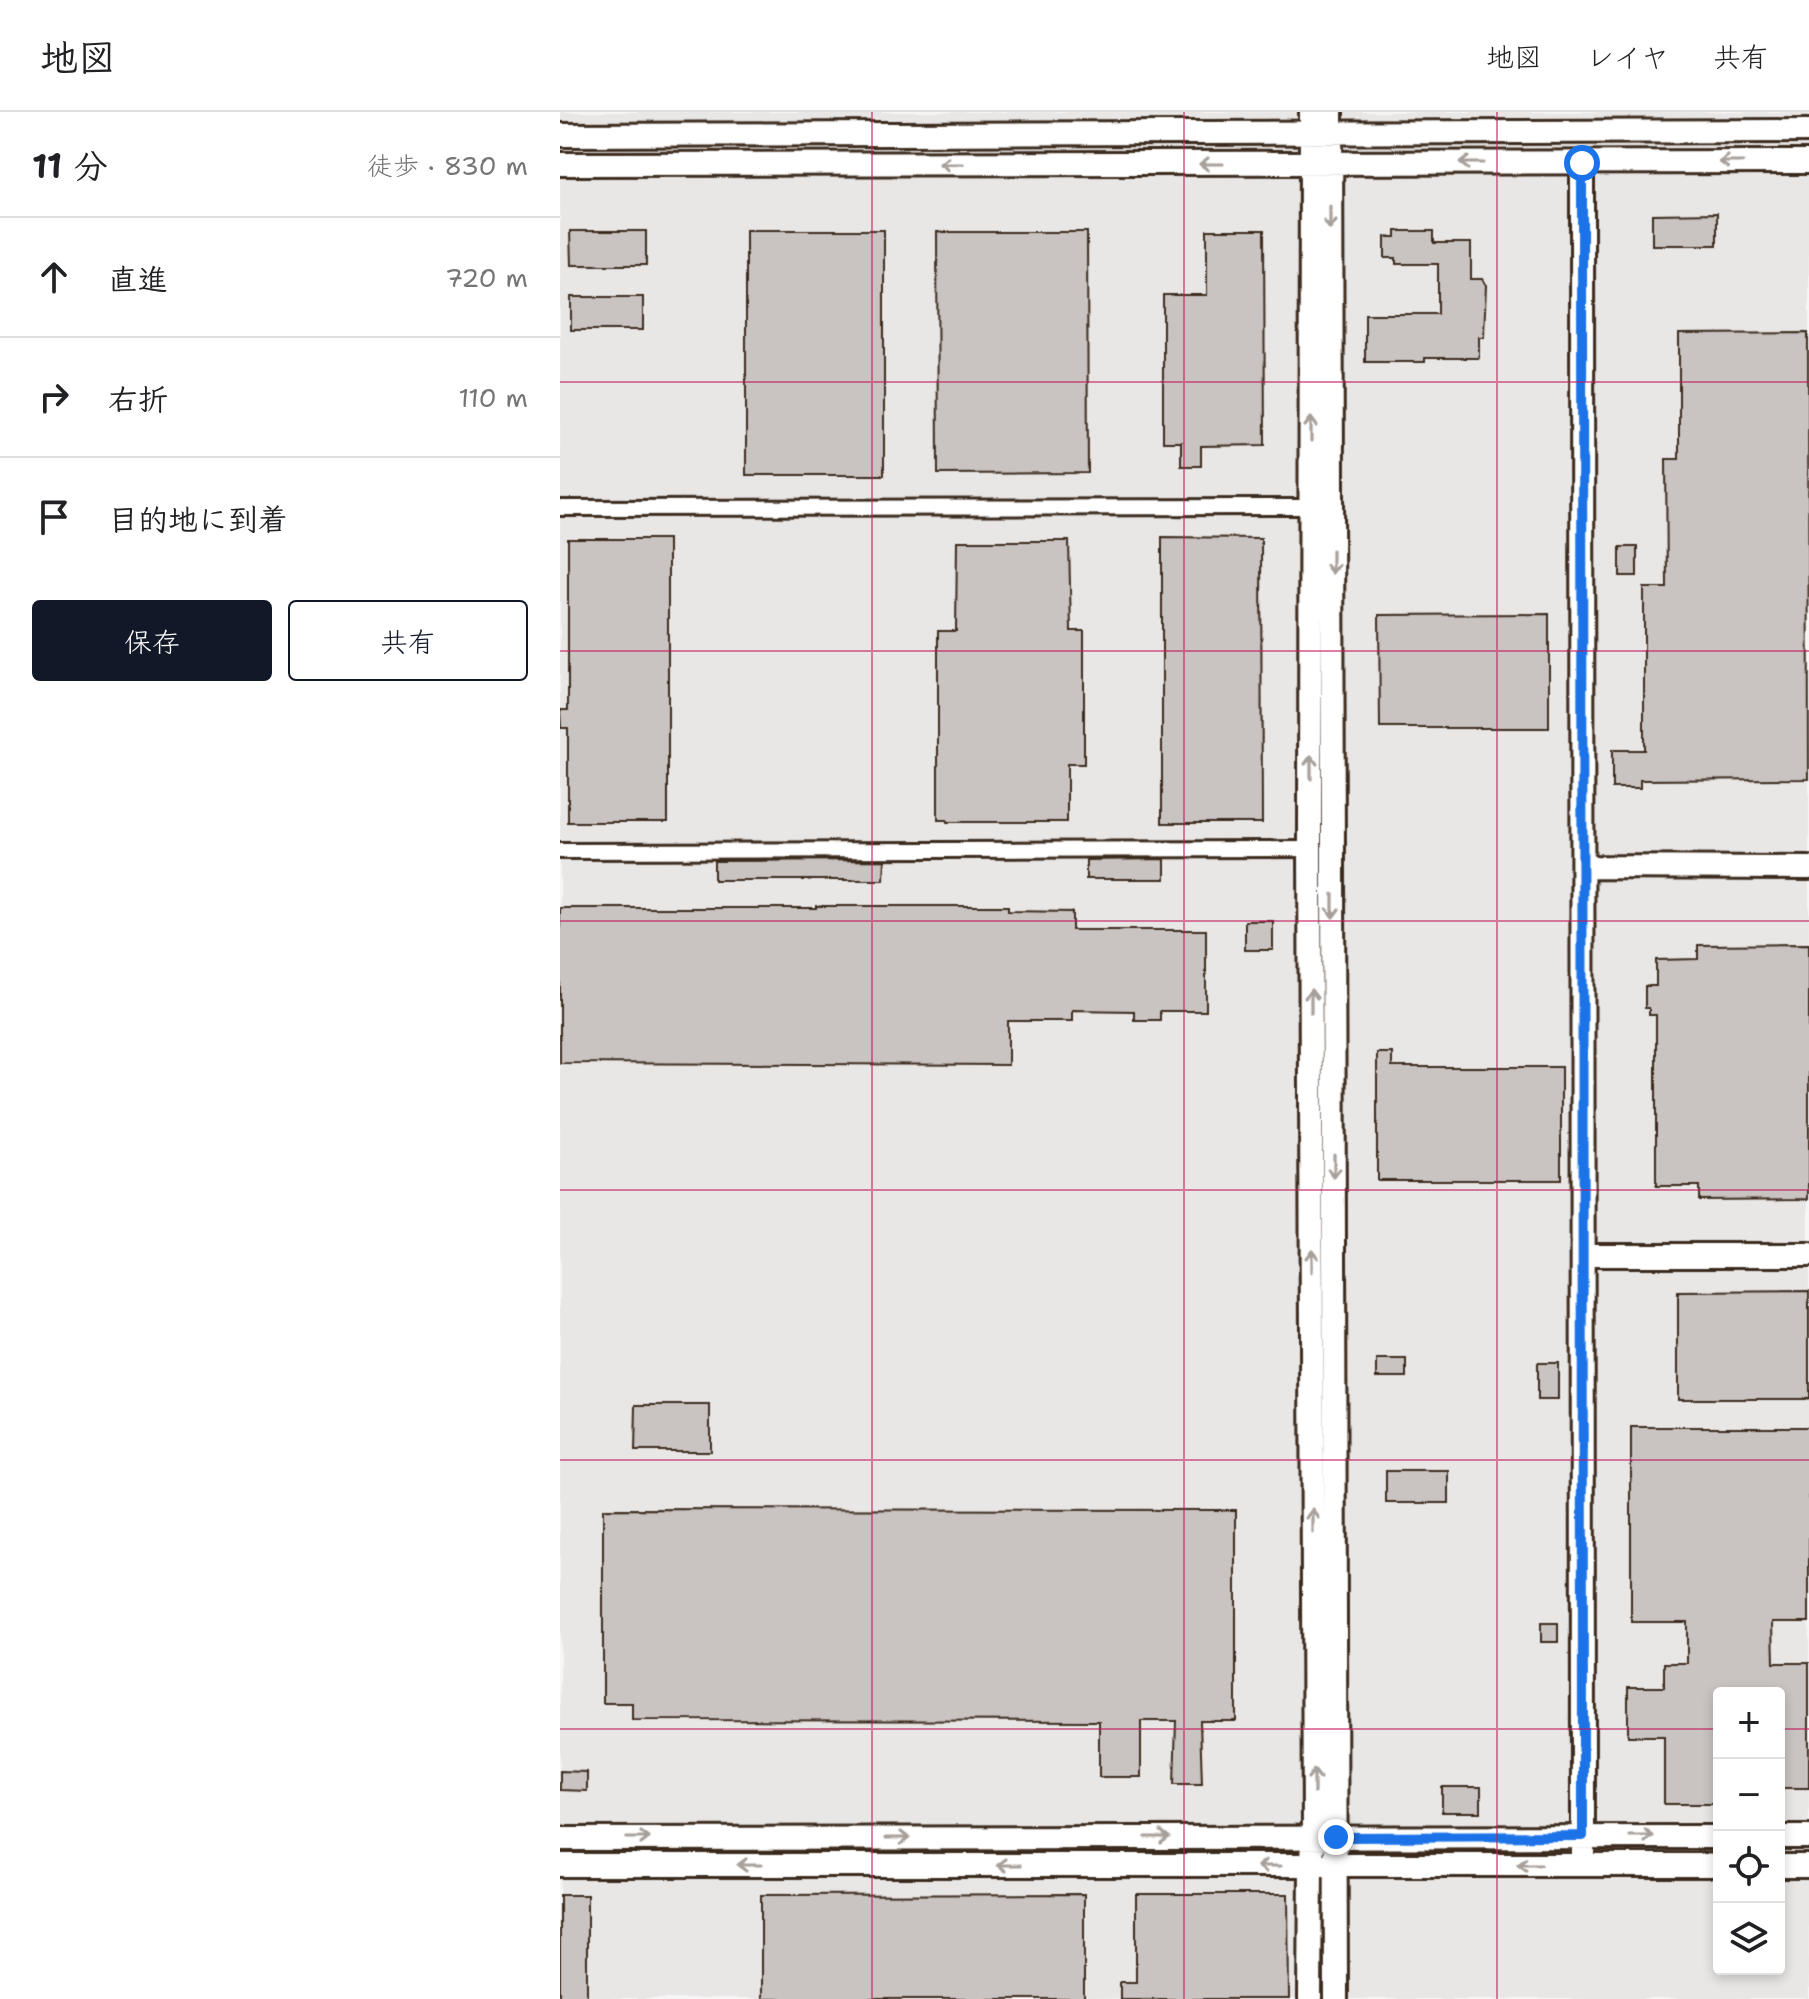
<!DOCTYPE html>
<html lang="ja">
<head>
<meta charset="utf-8">
<style>
  :root { --surface:#fff; --page:#f6f6f6; --text:#202124; --muted:#757577; --line:#e0e0e0; --accent:#111827 }
  body { margin:0; font-family:"Shantell Sans","Klee One",sans-serif; background:var(--page); color:var(--text) }
  .controls { position:absolute; right:24px; bottom:24px; display:grid; overflow:hidden; border-radius:8px; box-shadow:0 4px 12px #0003 }
  .controls button { width:72px; height:72px; display:grid; place-items:center; padding:0; border:0; border-bottom:2px solid var(--line); background:var(--surface); color:var(--text); font:40px sans-serif }
  .stop { position:absolute; width:24px; height:24px; margin:-18px; border:6px solid #1a73e8; border-radius:50%; background:#fff }
  .stop.end { background:#1a73e8; border-color:#fff; box-shadow:0 2px 8px #0008 }
  .list { margin:0; padding:0; list-style:none }
  h2 { display:flex; justify-content:space-between; align-items:center; height:104px; margin:0; padding:0 32px; font-size:34px }
  h2 small { font-size:26px; font-weight:400; color:var(--muted) }
  .list li { display:grid; grid-template-columns:52px 1fr auto; gap:24px; align-items:center; box-sizing:border-box; height:120px; padding:0 32px; border-top:2px solid var(--line) }
  .list b { display:block; font-size:30px; white-space:nowrap }
  .list em { font-size:26px; font-style:normal; color:var(--muted) }
  .actions { display:flex; gap:16px; padding:24px 32px }
  .actions a { flex:1; padding:18px 0; border:2px solid var(--accent); border-radius:8px; text-align:center; font-size:28px; color:var(--accent) }
  .actions .main { background:var(--accent); color:#fff }
  .icon { flex:none; width:44px; height:44px; fill:none; stroke:currentColor; stroke-width:2; stroke-linecap:round; stroke-linejoin:round }
  .map { position:relative; flex:none; width:1249px; height:1887px; overflow:hidden }
  header { display:flex; align-items:center; gap:48px; box-sizing:border-box; height:112px; padding:0 40px; background:var(--surface); border-bottom:2px solid var(--line) }
  header strong { font-size:38px }
  nav { display:flex; gap:44px; margin-inline-start:auto; font-size:28px }
  main { display:flex }
  aside { flex:1; background:var(--surface) }
  .map>svg:first-child { display:block }
  .built { fill:#e9e7e6; fill-rule:evenodd }
  .building { fill:#c9c3c1; stroke:#3b2a1e; stroke-width:2 }
  .lines { fill:none; stroke-linecap:round; stroke-linejoin:round }
  .street-casing { stroke:#3b2a1e; stroke-width:20 }
  .secondary-casing { stroke:#3b2a1e; stroke-width:28 }
  .street { stroke:#fff; stroke-width:14 }
  .secondary { stroke:#fff; stroke-width:22 }
  .oneway { stroke:#a79f9a }
  .route { stroke:#1a73e8; stroke-width:10 }
  .grid { fill:none; stroke:#c2185b; stroke-width:2; stroke-opacity:0.55 }
</style>
</head>
<body>
<header>
<strong>地図</strong>
<nav><a>地図</a><a>レイヤ</a><a>共有</a></nav>
</header>
<main>
<aside>
<h2>11 分<small>徒歩 · 830 m</small></h2>
<ul class="list">
<li><svg class="icon" aria-label="ahead" viewBox="0 0 24 24"><path d="M12 20V5M6 11l6-6 6 6"/></svg><div><b>直進</b></div><em>720 m</em></li>
<li><svg class="icon" aria-label="right" viewBox="0 0 24 24"><path d="M7 20v-9h11M14 6l5 5-5 5"/></svg><div><b>右折</b></div><em>110 m</em></li>
<li><svg class="icon" aria-label="arrive" viewBox="0 0 24 24"><path d="M6 21V4h12l-3 4 3 4H6"/></svg><div><b>目的地に到着</b></div></li>
</ul>
<div class="actions"><a class="main">保存</a><a>共有</a></div>
</aside>
<div class="map">
<svg width="1249" height="1887" viewBox="0 0 1249 1887">
  <rect width="100%" height="100%" fill="#f7f6f6"/>
  <filter id="ink" filterUnits="userSpaceOnUse"><feTurbulence type="fractalNoise" baseFrequency=".0125" numOctaves="2"/><feDisplacementMap in="SourceGraphic" scale="16" xChannelSelector="R" yChannelSelector="G"/><feConvolveMatrix kernelMatrix="1 2 1 2 8 2 1 2 1" color-interpolation-filters="sRGB"/></filter>
  <g filter="url(#ink)">
    <path class="built" d="M0,0H1249V1887H0ZM1159,1581H1219V1857H1159Z"/>
    <path class="building" d="M1157,101V133H1092V102Z
      M186,118H324V363H186Z
      M647,118H704L705,333L641,334V354H621V330H603V183H647Z
      M10,119H86V153H11Z
      M836,119H874V131H911V167H922L926,173L924,225H919V246H865V250H805V202H878V152H836V146H825V125H836Z
      M377,120H527L528,361L378,362Z
      M11,185H83V218H11Z
      M1248,221L1249,667L1080,668V676H1052V638H1084V476H1107L1106,347H1119V222Z
      M602,425L701,426L702,711H602Z
      M8,427H108V710H8V616H1L0,598H8Z
      M397,429H509L511,519H524V652H507V710H387V708H378V519H396Z
      M1060,435H1077V464H1060Z
      M989,502V616H820L819,503Z
      M605,747V767H526V748Z
      M325,748L324,768H154V749Z
      M256,794H448V799L512,800V818H646V899H600V908H574V899L512,898V909H448V953L0,951V796H256Z
      M685,809H713V838H685Z
      M1249,832V1087L1139,1088V1074H1096V903H1089V896H1085V874H1096V848L1138,847V833Z
      M817,941H832V955H1001V1068H817Z
      M1249,1179V1287H1118V1180Z
      M817,1248H847V1265H817Z
      M977,1251H998V1288H977Z
      M76,1293H150V1339H75Z
      M1071,1315H1249V1510H1213L1214,1551H1249V1676H1219V1581H1159V1692H1104V1624H1068V1575H1104V1551H1127V1510H1071Z
      M826,1359H889V1391H826Z
      M43,1397L676,1398V1609H640L642,1672H614L616,1609H581V1665H539V1609L72,1608V1591H43Z
      M981,1511H998V1530H981Z
      M0,1659L27,1660V1679L0,1678Z
      M882,1675H921V1700H882Z
      M524,1782V1887H201V1783Z
      M576,1782H728L729,1887H560V1870H576Z
      M0,1783H27V1887H0Z"/>
    <g class="lines">
      <defs>
        <path id="street" d="M0,396L751,395
          M0,739L751,737"/>
        <path id="secondary" d="M771,0L776,1887
          M0,23L1249,19
          M1022,51L1023,1752
          M0,52L1249,50
          M1024,755L1249,756
          M1024,1143H1249
          M1219,1725H1249
          M0,1727L1159,1725
          M0,1753H1159
          M1219,1754H1249
          M750,1887L751,1754L754,1725L750,733L751,0"/>
      </defs>
      <use href="#street" class="street-casing"/>
      <use href="#secondary" class="secondary-casing"/>
      <use href="#street" class="street"/>
      <use href="#secondary" class="secondary"/>
    </g>
    <defs><path id="oneway-shaft" d="M-6 0H5M1.5-3L5.5 0L1.5 3" fill="none" stroke-width="1.6" stroke-linecap="round" stroke-linejoin="round" transform="scale(2)"/></defs>
    <g class="oneway">
      <use href="#oneway-shaft" transform="translate(1171 50) rotate(180)"/>
      <use href="#oneway-shaft" transform="translate(911 51) rotate(180)"/>
      <use href="#oneway-shaft" transform="translate(391 52) rotate(180)"/>
      <use href="#oneway-shaft" transform="translate(651 52) rotate(180)"/>
      <use href="#oneway-shaft" transform="translate(770 106) rotate(90)"/>
      <use href="#oneway-shaft" transform="translate(751 317) rotate(-90)"/>
      <use href="#oneway-shaft" transform="translate(772 450) rotate(90)"/>
      <use href="#oneway-shaft" transform="translate(751 655) rotate(-90)"/>
      <use href="#oneway-shaft" transform="translate(773 794) rotate(90)"/>
      <use href="#oneway-shaft" transform="translate(751 889) rotate(-90)"/>
      <use href="#oneway-shaft" transform="translate(774 1054) rotate(90)"/>
      <use href="#oneway-shaft" transform="translate(752 1149) rotate(-90)"/>
      <use href="#oneway-shaft" transform="translate(753 1409) rotate(-90)"/>
      <use href="#oneway-shaft" transform="translate(754 1669) rotate(-90)"/>
      <use href="#oneway-shaft" transform="translate(1082 1724)"/>
      <use href="#oneway-shaft" transform="translate(598 1725)"/>
      <use href="#oneway-shaft" transform="translate(78 1726)"/>
      <use href="#oneway-shaft" transform="translate(338 1726)"/>
      <use href="#oneway-shaft" transform="translate(189 1753) rotate(-180)"/>
      <use href="#oneway-shaft" transform="translate(449 1753) rotate(-180)"/>
      <use href="#oneway-shaft" transform="translate(969 1753) rotate(180)"/>
      <use href="#oneway-shaft" transform="translate(709 1754) rotate(-180)"/>
    </g>
  </g>
  <g class="lines" filter="url(#ink)">
    <path class="route" d="M776,1725L1023,1724L1022,51"/>
  </g>
  <path class="grid" d="M312,0V1887M624,0V1887M937,0V1887M0,270H1249M0,539H1249M0,809H1249M0,1078H1249M0,1348H1249M0,1617H1159M1219,1617H1249"/>
</svg>
<div class="controls">
<button>+</button>
<button>−</button>
<button><svg class="icon" aria-label="locate" viewBox="0 0 24 24"><circle cx="12" cy="12" r="6"/><path d="M12 2v4M12 18v4M2 12h4M18 12h4"/></svg></button>
<button><svg class="icon" aria-label="layers" viewBox="0 0 24 24"><path d="M12 4l9 5-9 5-9-5zM3 14l9 5 9-5"/></svg></button>
</div>
<div class="stop" style="left:1022px;top:51px"></div>
<div class="stop end" style="left:776px;top:1725px"></div>
</div>
</main>
</body>
</html>
